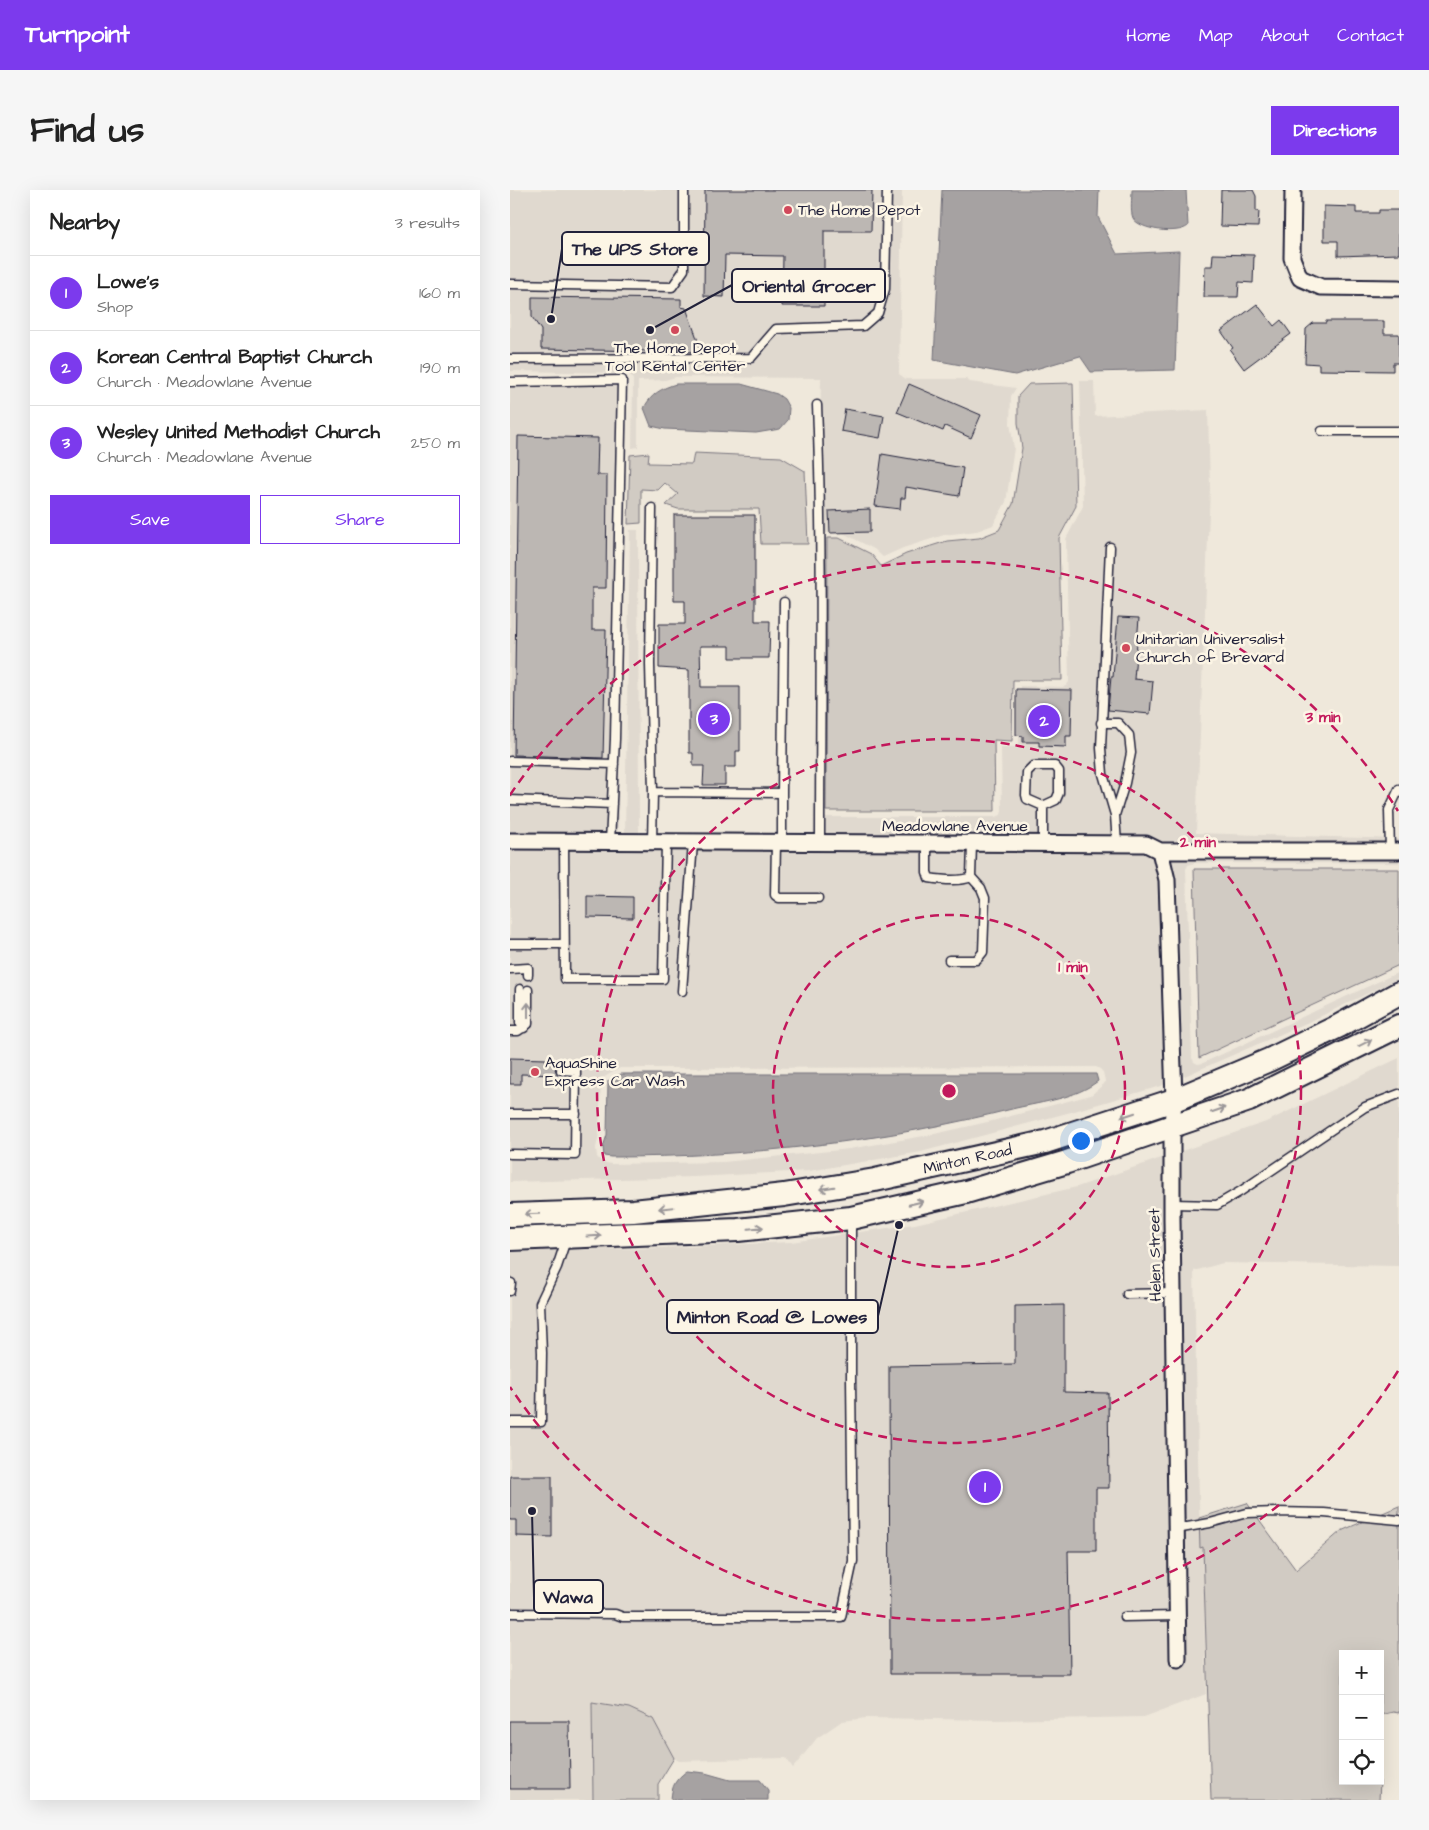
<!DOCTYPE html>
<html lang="en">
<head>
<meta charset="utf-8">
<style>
  :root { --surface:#fff; --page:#f6f6f6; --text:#222; --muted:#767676; --line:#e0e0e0; --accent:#7c3aed }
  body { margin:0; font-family:"Architects Daughter",sans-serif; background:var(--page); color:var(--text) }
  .controls { position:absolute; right:15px; bottom:15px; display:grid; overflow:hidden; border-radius:0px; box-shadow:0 5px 20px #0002 }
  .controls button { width:45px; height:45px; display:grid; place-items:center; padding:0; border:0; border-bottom:1px solid var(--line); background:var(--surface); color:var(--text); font:25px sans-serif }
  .you { position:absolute; left:570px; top:950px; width:18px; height:18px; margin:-12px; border:4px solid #fff; border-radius:50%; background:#1a73e8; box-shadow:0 0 0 8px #1a73e833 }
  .badge { display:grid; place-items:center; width:32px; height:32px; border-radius:50%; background:var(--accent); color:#fff; font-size:16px; font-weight:700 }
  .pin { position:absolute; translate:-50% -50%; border:2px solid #fff; box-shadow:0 1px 5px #0006 }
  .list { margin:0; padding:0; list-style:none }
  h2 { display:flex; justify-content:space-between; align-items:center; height:65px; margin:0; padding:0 20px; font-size:21px }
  h2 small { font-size:16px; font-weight:400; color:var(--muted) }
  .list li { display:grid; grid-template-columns:32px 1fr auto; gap:15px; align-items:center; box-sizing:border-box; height:75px; padding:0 20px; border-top:1px solid var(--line) }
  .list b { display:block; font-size:19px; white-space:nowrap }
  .list p { margin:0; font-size:16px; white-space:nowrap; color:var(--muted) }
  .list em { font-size:16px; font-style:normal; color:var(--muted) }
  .actions { display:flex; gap:10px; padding:15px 20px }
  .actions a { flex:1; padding:11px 0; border:1px solid var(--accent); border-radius:0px; text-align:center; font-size:18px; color:var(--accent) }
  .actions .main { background:var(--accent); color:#fff }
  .icon { flex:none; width:28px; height:28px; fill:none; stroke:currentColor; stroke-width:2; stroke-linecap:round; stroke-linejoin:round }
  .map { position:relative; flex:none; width:889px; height:1610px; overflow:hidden; border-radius:0px }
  header { display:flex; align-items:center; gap:30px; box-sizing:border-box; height:70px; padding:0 25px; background:var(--accent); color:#fff }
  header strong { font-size:24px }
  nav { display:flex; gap:28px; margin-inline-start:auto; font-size:18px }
  .intro { display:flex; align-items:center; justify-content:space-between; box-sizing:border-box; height:120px; padding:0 30px }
  h1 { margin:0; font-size:35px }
  .button { padding:12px 22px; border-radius:0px; background:var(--accent); color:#fff; font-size:18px; font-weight:700 }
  main { display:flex; gap:30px; padding:0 30px }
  aside { flex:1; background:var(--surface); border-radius:0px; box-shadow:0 5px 20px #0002 }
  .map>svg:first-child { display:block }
  .built { fill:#e0d9cf; fill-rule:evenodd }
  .green { fill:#d1cbc3; stroke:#7a767f }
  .water { fill:#a6a2a2; stroke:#716f79 }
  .building { fill:#bcb7b3; stroke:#22223b }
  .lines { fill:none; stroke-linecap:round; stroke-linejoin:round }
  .service-casing { stroke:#22223b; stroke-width:11 }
  .minor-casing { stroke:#22223b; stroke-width:19 }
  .secondary-casing { stroke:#22223b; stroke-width:26 }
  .service { stroke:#fcf5e5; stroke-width:8 }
  .minor { stroke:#fcf5e5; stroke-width:15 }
  .secondary { stroke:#fcf5e5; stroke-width:22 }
  .oneway { stroke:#9a9698 }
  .ring { fill:none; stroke:#c2185b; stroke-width:2.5; stroke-dasharray:9 6 }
  .poi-dot { fill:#d1495b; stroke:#fcf5e5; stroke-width:2 }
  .labels { text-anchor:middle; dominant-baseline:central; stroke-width:5; stroke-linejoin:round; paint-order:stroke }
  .poi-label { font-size:16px; fill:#22223b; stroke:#fcf5e5; text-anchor:start }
  .street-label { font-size:16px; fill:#22223b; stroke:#fcf5e5 }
  .centre { fill:#c2185b; stroke:#fcf5e5; stroke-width:2.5 }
  .ring-label { font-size:15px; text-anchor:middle; font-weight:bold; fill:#c2185b; stroke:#fcf5e5; stroke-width:5; stroke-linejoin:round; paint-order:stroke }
  .leader { fill:none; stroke:#22223b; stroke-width:2 }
  .callout-dot { fill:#22223b; stroke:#fcf5e5; stroke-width:2 }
  .callout { fill:#fcf5e5; stroke:#22223b; stroke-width:2 }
  .callout-label { font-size:18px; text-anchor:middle; font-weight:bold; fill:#22223b }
</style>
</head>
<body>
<header>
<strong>Turnpoint</strong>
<nav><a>Home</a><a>Map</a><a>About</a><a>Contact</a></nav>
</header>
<div class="intro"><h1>Find us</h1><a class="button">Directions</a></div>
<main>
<aside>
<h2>Nearby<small>3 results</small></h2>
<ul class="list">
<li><span class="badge">1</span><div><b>Lowe's</b><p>Shop</p></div><em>160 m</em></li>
<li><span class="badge">2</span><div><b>Korean Central Baptist Church</b><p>Church · Meadowlane Avenue</p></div><em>190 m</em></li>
<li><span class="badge">3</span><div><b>Wesley United Methodist Church</b><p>Church · Meadowlane Avenue</p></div><em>250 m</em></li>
</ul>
<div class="actions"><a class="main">Save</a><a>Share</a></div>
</aside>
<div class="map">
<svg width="889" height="1610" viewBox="0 0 889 1610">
  <rect width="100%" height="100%" fill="#efe8db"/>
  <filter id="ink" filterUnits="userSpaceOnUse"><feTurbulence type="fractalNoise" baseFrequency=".02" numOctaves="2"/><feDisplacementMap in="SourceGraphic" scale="10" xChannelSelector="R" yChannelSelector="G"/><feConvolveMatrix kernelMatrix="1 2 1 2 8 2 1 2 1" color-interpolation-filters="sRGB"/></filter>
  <g filter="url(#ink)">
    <path class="built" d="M0,0H392L389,184L396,189H456L460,192L506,198L501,206L500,233L504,258L496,312L483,335L467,341L434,345L393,358L373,367L364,359L331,342L313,343L312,627H485L491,625L492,621L491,557H504L509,553L510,496L552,497L556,496L559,492L556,349L573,316L570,191H584L585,226L698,220L700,298L686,643L889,649V673H684L678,675L676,679L682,868L684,872L688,874L693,873L889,782V788L803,830L654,895L561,922L411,962L299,981L184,987L0,992V648L114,647L115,643L120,340H128L129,644H303L311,188L166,187L155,190L128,191V257L122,258L123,190L121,186L118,183L0,181ZM586,877L590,879L593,882L595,891L594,894L581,905L482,931L420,945L339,959L214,972L101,974L92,972L87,967L86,958L89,944L91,889L110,878Z
      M0,187L115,189L108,643L0,642Z
      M889,868V1076L713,1073L684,1081L690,1357H693L696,1504L634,1527L489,1530L356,1528L332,1531L307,1548L283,1578L276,1568L169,1571L164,1568L143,1529L82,1512L83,1610H0V1061L147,1058L281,1052L405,1034L567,997L756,932Z"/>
    <path class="green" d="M563,193L566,316L549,348L552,490H503L502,551L484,550L485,621H316L317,348H329L361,364L371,376L396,364L437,351L469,348L489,340L503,314L512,258L508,233V206L519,194Z
      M139,263L138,273L182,274L184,263L271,267L295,281L298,354H251L249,319H168L156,315L168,304L155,293L148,300L131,299V333L118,334L120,265Z
      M684,679H889V775L689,868Z
      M737,1313L786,1380L831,1341L889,1316V1523L883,1522L870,1525V1464H833V1591H870L869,1610H701L693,1357L690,1358L689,1328Z
      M82,1512L119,1518L143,1529L164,1568L148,1594V1610H83Z"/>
    <path class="water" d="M432,0H589L588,27L607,64L669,61L665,180L581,182L570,166L505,185L424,170Z
      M622,0H676L678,36C668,45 629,40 623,28C620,21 622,8 622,0Z
      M166,194H231L267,204L274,209L279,218L278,230L270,239L246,243L155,239L141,236L134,218C141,204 152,198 166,194Z
      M111,884H586L588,891C566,908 533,912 506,918C373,952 239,967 101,967L94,966L93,957L97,945L98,891Z
      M177,1581L195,1583L220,1590H250L258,1600V1610H161C162,1595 165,1590 177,1581Z"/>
    <path class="building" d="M195,0H362L361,41H314V116H272L273,66L215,65L214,107L194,106Z
      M711,0H743L746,6V21H749L748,37L710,36Z
      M814,16L846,17V23H869V20H889V64L828,66V51H814Z
      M703,64L744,65L743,93L729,92L728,107H694L695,76H702Z
      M22,107L171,109V117L176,118L192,162L31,159V140L22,127Z
      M747,114L764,136L771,130L781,144L734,179L720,160L723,158L711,141Z
      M816,131H874V144H889V173H883V181L809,180V174L795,173L796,139L803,133H816Z
      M399,194L471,225L461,248L435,236L433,241L387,222Z
      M335,219L374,226L370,248L331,241Z
      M8,246L88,248L87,285H97L96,398H82V440H96L93,568L4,565Z
      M372,264L453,278L449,306L396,297L395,308H391L390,319L365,316Z
      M360,319V342L320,343L319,321Z
      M164,325H245V431H260L259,468H220V456H190L191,497H230V561H226V577H215V595H193L194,576H183V563H179V480L149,478V434H175V411H164Z
      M608,427L629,428L624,489L643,491L640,524L598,520L601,487H603Z
      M506,499L562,500L561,546H556V557L529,556V552H513V546L506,545Z
      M77,706L123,707V728L77,727Z
      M0,868L36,869V872H51V874L45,879L48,885L11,884V894H0Z
      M554,1115V1202L598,1203L599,1298H586V1361H558L560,1484H380L379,1176L505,1174V1116Z
      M0,1286H42V1347L6,1346V1330H0Z
      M0,1531H59L60,1599H0Z"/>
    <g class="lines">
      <defs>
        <path id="service" d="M0,94L162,97L174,80V0
          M0,169L241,168L266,139L353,136L368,123L375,99L377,0
          M0,192L112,190L105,549L100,652
          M307,215C313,361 310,507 310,654
          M812,241H889
          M142,318L140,474L143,602
          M600,357L591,558L593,584L605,625
          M591,533H608L619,545L621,563L615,593L605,625L607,654
          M0,571L104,574
          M272,603L274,412
          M0,610L102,614
          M533,616L517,609L516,605L517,582L523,576H545L549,581V603L546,610L533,616V654
          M54,651L55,789H153L156,653
          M142,653L143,602L272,603V653
          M266,653L265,705L269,708H308
          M417,654V682L419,688C432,690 450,692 461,687L462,654
          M880,661L879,620L889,599
          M0,754H54
          M439,770H466L469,767L473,762L475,708L471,698L461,687
          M0,779L18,778V785
          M10,799V833L14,838
          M172,801L183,653
          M0,841H8L18,834V800
          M0,924H66
          M0,964L65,965L66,881L51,880
          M662,1014L707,1015L731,1001L855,917L889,904
          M0,1101L1,1093
          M617,1104L663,1103
          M0,1232H31L32,1163L30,1113L47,1077L56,1050
          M666,1339L700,1333L737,1323L766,1322L814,1323L889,1330
          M0,1423L105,1424L113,1427H331L343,1371L341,1188V1029
          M614,1427L668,1426"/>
        <path id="minor" d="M783,0L782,68L790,88L811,97L889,98
          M0,651L636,654L650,661H889
          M650,661L657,690L664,910L662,936V1029L668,1469"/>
        <g id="secondary">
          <path id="s1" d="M0,1025L123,1021L274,1005L365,990L535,952L664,910L759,870L829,836L889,803"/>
          <path d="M0,1049L228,1040L341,1028L456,1002L557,972L739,910L889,836"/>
        </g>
      </defs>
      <use href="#service" class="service-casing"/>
      <use href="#minor" class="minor-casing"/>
      <use href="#secondary" class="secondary-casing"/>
      <use href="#service" class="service"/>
      <use href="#minor" class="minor"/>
      <use href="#secondary" class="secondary"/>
    </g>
    <defs><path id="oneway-shaft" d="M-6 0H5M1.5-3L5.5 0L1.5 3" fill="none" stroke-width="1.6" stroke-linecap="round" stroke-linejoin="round" transform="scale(1.25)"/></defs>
    <g class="oneway">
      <use href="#oneway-shaft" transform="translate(18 820) rotate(-90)"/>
      <use href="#oneway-shaft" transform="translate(855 853) rotate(-27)"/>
      <use href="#oneway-shaft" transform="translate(708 920) rotate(-19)"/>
      <use href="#oneway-shaft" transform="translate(618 925) rotate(162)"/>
      <use href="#oneway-shaft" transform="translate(317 998) rotate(171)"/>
      <use href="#oneway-shaft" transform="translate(406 1013) rotate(-13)"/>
      <use href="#oneway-shaft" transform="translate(156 1018) rotate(174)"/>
      <use href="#oneway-shaft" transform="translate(22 1024) rotate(178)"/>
      <use href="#oneway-shaft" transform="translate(246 1038) rotate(-6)"/>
      <use href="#oneway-shaft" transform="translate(84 1046) rotate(-3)"/>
    </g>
  </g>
  <g class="ring">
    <circle cx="439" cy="901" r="176"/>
    <circle cx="439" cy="901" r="352"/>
    <path d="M888 1181A529 529 0 0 1 0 1197M0 605A529 529 0 0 1 888 621"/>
  </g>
  <g class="poi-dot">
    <circle cx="278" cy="20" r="5"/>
    <circle cx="165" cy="140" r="5"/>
    <circle cx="616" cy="458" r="5"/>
    <circle cx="25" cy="882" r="5"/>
  </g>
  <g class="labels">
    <g class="poi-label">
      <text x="288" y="20">The Home Depot</text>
      <text x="165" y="158" text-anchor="middle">The Home Depot<tspan x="165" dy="18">Tool Rental Center</tspan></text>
      <text x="626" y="449">Unitarian Universalist<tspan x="626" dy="18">Church of Brevard</tspan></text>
      <text x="35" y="873">AquaShine<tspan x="35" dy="18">Express Car Wash</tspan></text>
    </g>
    <g class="street-label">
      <text x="445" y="636">Meadowlane Avenue</text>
      <text stroke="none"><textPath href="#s1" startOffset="462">Minton Road</textPath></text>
      <text transform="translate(645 1065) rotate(-91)">Helen Street</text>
    </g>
  </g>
  <circle cx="439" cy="901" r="8" class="centre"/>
  <g class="ring-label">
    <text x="813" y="532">3 min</text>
    <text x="688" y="657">2 min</text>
    <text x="563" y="782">1 min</text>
  </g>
  <path class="leader" d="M41 129L52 59M140 140L222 95M389 1035L368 1126M22 1321L24 1407"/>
  <g class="callout-dot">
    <circle cx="41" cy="129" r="5"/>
    <circle cx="140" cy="140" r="5"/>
    <circle cx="389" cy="1035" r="5"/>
    <circle cx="22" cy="1321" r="5"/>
  </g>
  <g class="callout">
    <rect x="52" y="42" width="147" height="33" rx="5"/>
    <rect x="222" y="79" width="153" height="33" rx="5"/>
    <rect x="157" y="1110" width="211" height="33" rx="5"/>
    <rect x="24" y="1390" width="69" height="33" rx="5"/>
  </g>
  <g class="callout-label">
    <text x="125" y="65">The UPS Store</text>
    <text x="299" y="102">Oriental Grocer</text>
    <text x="262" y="1133">Minton Road @ Lowes</text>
    <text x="58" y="1413">Wawa</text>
  </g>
</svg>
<div class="controls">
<button>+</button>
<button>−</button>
<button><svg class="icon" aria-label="locate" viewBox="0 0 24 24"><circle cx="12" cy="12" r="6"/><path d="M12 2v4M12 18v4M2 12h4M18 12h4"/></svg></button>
</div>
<div class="you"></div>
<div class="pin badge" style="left:475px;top:1297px">1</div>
<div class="pin badge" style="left:534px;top:531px">2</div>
<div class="pin badge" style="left:204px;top:529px">3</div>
</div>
</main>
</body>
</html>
